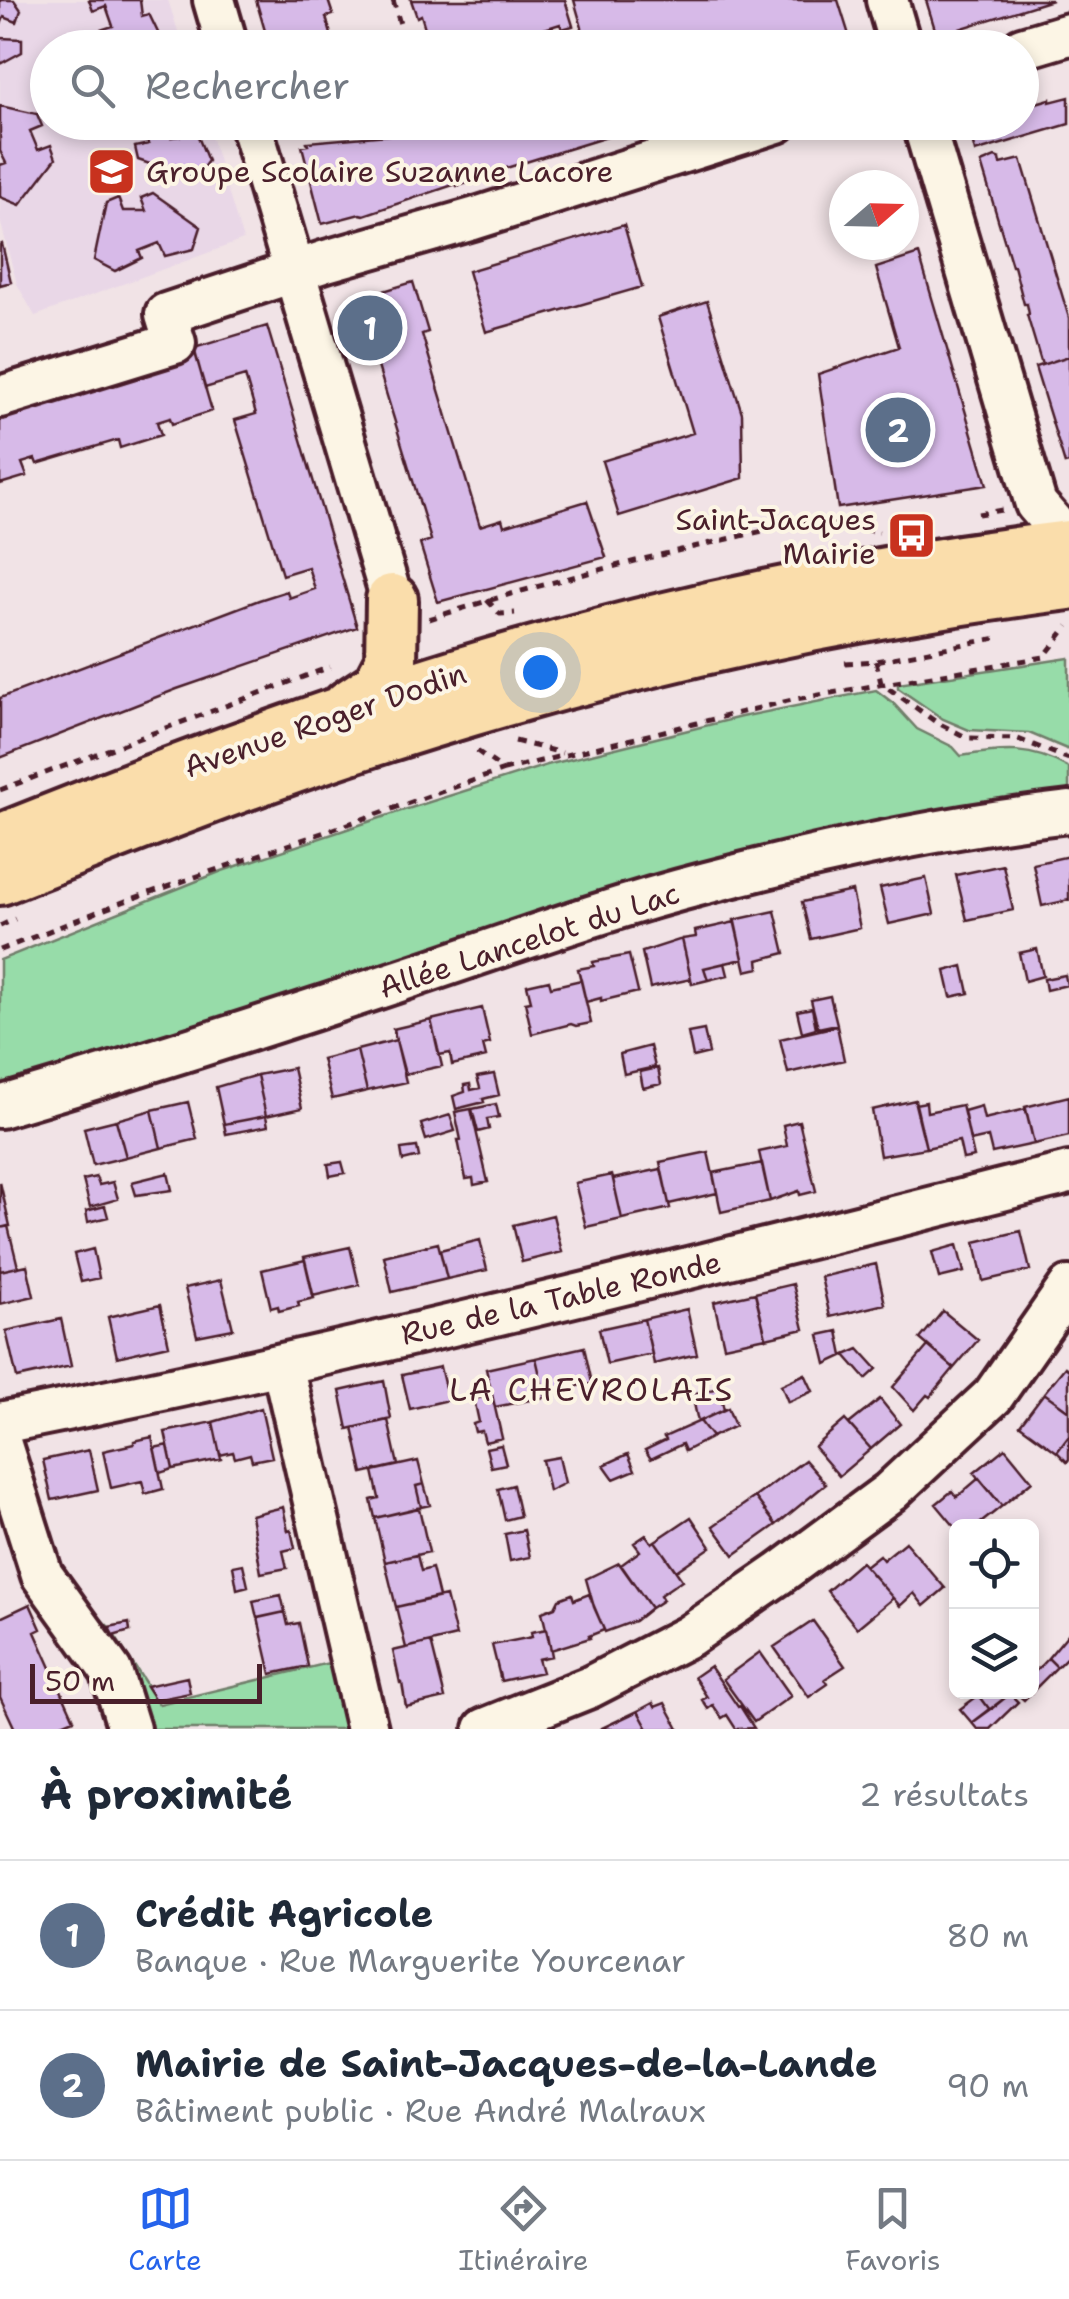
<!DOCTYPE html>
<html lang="fr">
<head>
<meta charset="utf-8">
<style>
  :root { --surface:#fff; --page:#f2f2f3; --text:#1f2937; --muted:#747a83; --line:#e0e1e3; --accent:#2563eb }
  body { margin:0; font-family:"Shantell Sans",sans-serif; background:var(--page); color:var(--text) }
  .controls { position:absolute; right:30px; bottom:30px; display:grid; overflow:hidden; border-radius:15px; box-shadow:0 5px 15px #0003 }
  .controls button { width:90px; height:90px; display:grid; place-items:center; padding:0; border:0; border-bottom:2px solid var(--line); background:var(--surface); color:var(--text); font:50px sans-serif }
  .compass { position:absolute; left:829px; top:170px; width:90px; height:90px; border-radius:50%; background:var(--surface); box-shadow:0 5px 15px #0003; rotate:70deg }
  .scale { position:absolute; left:30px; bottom:25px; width:232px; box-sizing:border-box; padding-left:10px; border:5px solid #4a1f2b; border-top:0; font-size:28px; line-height:35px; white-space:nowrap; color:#4a1f2b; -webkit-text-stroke:8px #fcf5e5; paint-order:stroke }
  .you { position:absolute; left:540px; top:672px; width:35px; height:35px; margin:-25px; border:8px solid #fff; border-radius:50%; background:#1a73e8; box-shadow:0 0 0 15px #1a73e833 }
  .badge { display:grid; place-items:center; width:65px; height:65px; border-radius:50%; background:var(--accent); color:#fff; font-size:32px; font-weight:700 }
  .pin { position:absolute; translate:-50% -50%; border:5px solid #fff; box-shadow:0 2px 10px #0006 }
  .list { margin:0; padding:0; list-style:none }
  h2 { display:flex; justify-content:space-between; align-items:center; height:130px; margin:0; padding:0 40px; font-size:42px }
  h2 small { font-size:32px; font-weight:400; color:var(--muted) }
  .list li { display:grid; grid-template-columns:65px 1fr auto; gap:30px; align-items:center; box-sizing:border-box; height:150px; padding:0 40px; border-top:2px solid var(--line) }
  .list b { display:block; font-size:38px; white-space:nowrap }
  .list p { margin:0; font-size:32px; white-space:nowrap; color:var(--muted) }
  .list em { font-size:32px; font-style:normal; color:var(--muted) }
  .icon { flex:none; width:55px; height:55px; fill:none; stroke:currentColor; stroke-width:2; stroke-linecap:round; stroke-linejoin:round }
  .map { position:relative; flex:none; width:1069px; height:1729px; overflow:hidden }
  .search { position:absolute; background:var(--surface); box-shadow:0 5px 15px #0003; left:30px; right:30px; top:30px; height:110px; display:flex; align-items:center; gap:25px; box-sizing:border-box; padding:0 35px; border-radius:55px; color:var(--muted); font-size:38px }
  .sheet { height:430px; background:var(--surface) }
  nav { display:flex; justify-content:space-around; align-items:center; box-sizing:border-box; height:140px; border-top:2px solid var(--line); background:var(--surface); font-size:28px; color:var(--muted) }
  nav a { display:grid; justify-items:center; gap:5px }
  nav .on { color:var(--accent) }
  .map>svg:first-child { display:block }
  .built { fill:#e9d7e7 }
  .green { fill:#97dca9; stroke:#707e6a; stroke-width:2.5 }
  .building { fill:#d7bae8; stroke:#4a1f2b; stroke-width:2.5 }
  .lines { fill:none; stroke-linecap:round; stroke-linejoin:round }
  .minor-casing { stroke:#4a1f2b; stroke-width:48 }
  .major-casing { stroke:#4a1f2b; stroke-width:58 }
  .path { stroke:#4a1f2b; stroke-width:5; stroke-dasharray:8 8; stroke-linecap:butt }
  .minor { stroke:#fcf5e5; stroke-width:40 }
  .major { stroke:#faddab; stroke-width:50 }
  .labels { text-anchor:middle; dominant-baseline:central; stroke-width:8; stroke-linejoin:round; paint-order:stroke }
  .poi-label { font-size:30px; fill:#4a1f2b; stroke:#fcf5e5; text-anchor:start }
  .street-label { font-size:30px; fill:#4a1f2b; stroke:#fcf5e5 }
  .neighbourhood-label { font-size:32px; letter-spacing:2.5px; fill:#4a1f2b; stroke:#fcf5e5 }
</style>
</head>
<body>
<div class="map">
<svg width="1069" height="1729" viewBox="0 0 1069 1729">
  <rect width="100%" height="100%" fill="#f1e3e6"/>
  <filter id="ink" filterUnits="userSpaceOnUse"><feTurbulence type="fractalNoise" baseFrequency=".01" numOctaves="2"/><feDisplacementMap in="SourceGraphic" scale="20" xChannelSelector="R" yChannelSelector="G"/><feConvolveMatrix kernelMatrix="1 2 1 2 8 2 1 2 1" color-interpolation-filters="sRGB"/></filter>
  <g filter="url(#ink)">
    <path class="built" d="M0,0H168L183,47L48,48V122L207,123L243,240L35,316L17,284L0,220Z"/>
    <path class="green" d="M1069,658V750L1029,733L969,730L943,719L898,688V684Z
      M876,690L893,703L917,729L953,747L961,756C1003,749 1031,746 1069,768V792L949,808L0,1098V960L222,871L401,811L547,765L741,717Z
      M61,1578L109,1627L159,1704L337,1661L352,1729H140Z"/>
    <path class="building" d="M0,0H14L21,10L17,22L4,17L0,27Z
      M89,0H140L142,16L149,14L162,41L158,48L92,47L88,34L113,26L106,6L93,11Z
      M256,0H328L333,15L326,17L335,48H270Z
      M411,0H565L573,26L562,29L560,24L484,48H431L421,15L417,17Z
      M574,0H838L853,48H583L587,45Z
      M926,0H1052L937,36Z
      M0,38L22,39V52L0,64Z
      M1069,97V124L975,152L971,136L979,133L977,125L987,122H1022V107L1050,99V102Z
      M0,106L37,114L42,126L30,131L38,150L51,145L56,158L20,205L0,197V165L6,163L0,151Z
      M136,122H169L171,137L197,134L208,161L194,179L138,160L135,147L149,144Z
      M449,122H644L646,125L487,174V178L457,186L456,184L364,215L360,214L322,224L302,146L308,145L307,142L411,133Z
      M995,157L1000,159L1001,164L1021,159L1069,318V356L1042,365L1027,315L1029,314L1027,304H1024L1014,266H1012L981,163Z
      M153,193L201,227L194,249L165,256L159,243L139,251L142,258L115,271L94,260L106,203L118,198L123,211H146L141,198Z
      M624,225L642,287L486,332L468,271Z
      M2,244L11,282L0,285V245Z
      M919,254L987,485L838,508L818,374L899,347L876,268Z
      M413,282L428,332L422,334L480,526L502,519L504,526L587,501L606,557L438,602L420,544L431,540L369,337L359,340L347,302Z
      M707,301L742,413L743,478L619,516L602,461L693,433L658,317Z
      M267,326L357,627L177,689L0,758V698L259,600L287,591L289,598L315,589L308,567L282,575L235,420L256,414L245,376L205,388L194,348Z
      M195,353L212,411L172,424L170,418L157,422L161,435L120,448L118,440L37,464L35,459L22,463L27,476L0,484V412Z
      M1069,356V463L1065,464L1035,367Z
      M1069,856V900L1042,906L1033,864Z
      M1003,865L1013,910L967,920L956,875Z
      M926,878L934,914L889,924L880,888Z
      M852,891L860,928L811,939L802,902Z
      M775,911L785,953L758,960L759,968L746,971L734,920Z
      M735,922L743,959L704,968L708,980L692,984L682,939L696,937L695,931Z
      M682,939L691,979L650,988L642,952Z
      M1037,949L1043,976L1025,981L1019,953Z
      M629,955L638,992L601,1001V998L586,1002L578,969L594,966L593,962Z
      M725,963L728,975L708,980L704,968Z
      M963,966L969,993L951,997L945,971Z
      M1065,975L1067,985L1046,990L1044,979Z
      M549,980L551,987L581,980L591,1023L576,1026L571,1024L532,1034L525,1002L531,1001L527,985Z
      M830,996L837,1024L818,1028L811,1000Z
      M482,1008L490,1043L483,1045L486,1057L452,1065L450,1053L439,1055L431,1020Z
      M812,1008L816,1028L802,1032L797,1011Z
      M431,1020L442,1066L405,1074L393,1029Z
      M837,1026L844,1060L788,1073L780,1039Z
      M704,1030L709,1053L693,1057L688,1033Z
      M396,1040L406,1082L367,1091L357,1050Z
      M650,1046L655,1067L624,1074L620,1054Z
      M357,1050L367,1091L332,1099L322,1059Z
      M293,1068L302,1108L266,1116L257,1075Z
      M658,1068L661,1084L643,1088L640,1072Z
      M494,1074L499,1095L483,1099L484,1102L456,1109L453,1096L465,1092L464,1085L470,1084L471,1090L480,1088L477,1077Z
      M257,1075L266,1116L224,1124L216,1087Z
      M1069,1096V1136L1034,1144L1025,1107Z
      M915,1100L926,1148L880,1156L872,1110Z
      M188,1102L197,1139L161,1148L152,1110Z
      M926,1102L927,1112L962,1105L974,1157L963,1159L959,1141L926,1148L915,1104Z
      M496,1104L499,1117L487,1119L489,1129L478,1132L472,1109Z
      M981,1106L984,1119L1026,1109L1034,1144L992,1153L988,1137L970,1141L964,1111Z
      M471,1109L488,1182L474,1185L473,1178L466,1179L458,1140H461L455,1112Z
      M152,1110L161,1148L126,1157L116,1120Z
      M450,1115L455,1131L426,1140L421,1124Z
      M266,1116L268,1126L226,1134L224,1124Z
      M116,1120L126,1157L93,1165L84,1128Z
      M799,1121L816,1191L800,1195L799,1191L770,1201L759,1152L787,1146L783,1125Z
      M417,1147L419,1157L403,1161L401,1149Z
      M708,1152L717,1193L669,1204L660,1162Z
      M342,1162L345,1173L330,1176L328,1164Z
      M762,1163L770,1201L721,1212L713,1173Z
      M661,1169L670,1208L622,1219L613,1179Z
      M168,1173L172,1190L136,1195L132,1182Z
      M612,1175L622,1219L586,1227L575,1183Z
      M96,1177L99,1185L113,1182L118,1199L90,1207L83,1180Z
      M0,1182L10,1226L0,1228Z
      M105,1206L108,1217L88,1222L86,1211Z
      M553,1215L562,1252L522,1262L513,1225Z
      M8,1226L18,1267L0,1271V1228Z
      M1021,1231L1030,1270L983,1281L975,1242Z
      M480,1240L487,1270L447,1279L440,1250Z
      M438,1243L447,1279L392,1292L384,1256Z
      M957,1245L964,1272L939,1278L932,1252Z
      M350,1247L359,1285L313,1296L304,1257Z
      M93,1249L99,1278L81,1282L74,1254Z
      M305,1260L314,1298L298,1302L299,1306L279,1311L278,1306L271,1308L262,1270Z
      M876,1264L885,1304L830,1317L821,1277Z
      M27,1265L34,1296L0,1304V1271Z
      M221,1280L233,1329L197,1336L185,1288Z
      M793,1284L804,1329L766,1338L755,1293Z
      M755,1293L766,1337L724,1346L714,1302Z
      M160,1305L169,1345L117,1357L108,1317Z
      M687,1309L697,1354L654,1364L644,1319Z
      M943,1311L978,1340L954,1368L920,1339Z
      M61,1319L71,1366L17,1378L6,1331Z
      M644,1319L652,1354L607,1364L599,1329Z
      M838,1331L843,1356L826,1364L819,1335Z
      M928,1346L954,1368L930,1397L927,1395L914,1410L893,1387Z
      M584,1347L592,1383L544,1393L536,1358Z
      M859,1349L877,1369L866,1379L845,1355Z
      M536,1358L545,1397L495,1407L486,1369Z
      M440,1367L448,1400L410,1409L402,1375Z
      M1065,1367L1069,1370V1411L1044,1393Z
      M805,1374L813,1391L788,1402L781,1385Z
      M384,1381L391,1419L348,1429L340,1391Z
      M719,1388L724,1410L698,1422L692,1394Z
      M1044,1393L1069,1411V1436L1057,1452L1020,1425Z
      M492,1395L502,1438L485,1442L482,1431L475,1432L473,1424L479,1422L474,1399Z
      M880,1399L900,1424L871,1449L849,1424Z
      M261,1408L272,1457L252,1461L250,1454L235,1458L233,1452L220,1455L213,1422Z
      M728,1408L735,1426L712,1437L700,1421Z
      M388,1420L398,1465L363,1473L353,1428Z
      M845,1420L871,1449L839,1476L814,1447Z
      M700,1421L712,1437L685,1451L682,1444L651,1459L645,1450L666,1440L664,1437Z
      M213,1422L221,1459L173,1469L165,1432Z
      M1069,1436V1459L1067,1462L1057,1452Z
      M152,1437L163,1489L145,1494L142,1481L111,1488L103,1451L134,1444V1441Z
      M168,1445L173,1469L160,1473L154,1448Z
      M501,1445L506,1464L491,1467L486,1448Z
      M1005,1448L1032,1481L1002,1506L974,1473Z
      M89,1450L98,1490L52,1500L43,1460Z
      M628,1454L635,1470L614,1479L604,1465Z
      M559,1457L565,1483L549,1491L542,1460Z
      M805,1460L826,1484L776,1525L755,1497Z
      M418,1461L424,1484L416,1486L421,1507L375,1518L371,1500L379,1498L373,1471Z
      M979,1478L1002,1506L977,1526L956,1528L936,1504L952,1491L957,1497Z
      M424,1484L430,1505L421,1507L416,1486Z
      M513,1485L520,1516L505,1520L498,1489Z
      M755,1497L776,1525L734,1555L713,1526Z
      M283,1507L288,1531L291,1530L295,1548L283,1551L287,1568L261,1573L251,1515Z
      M419,1508L429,1552L385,1562L375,1518Z
      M691,1517L711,1547L676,1571L655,1541Z
      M524,1530L530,1557L510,1561L505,1534Z
      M646,1535L652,1543L655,1541L682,1580L660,1595L663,1600L651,1608L621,1565L640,1551L634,1543Z
      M905,1542L945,1588L924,1606L914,1593L900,1606L865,1566L879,1555L883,1560Z
      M417,1555L421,1571L432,1568L439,1597L396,1607L385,1562Z
      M861,1562L893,1598L857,1628L827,1591Z
      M619,1563L651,1608L635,1621L605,1632L594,1607L586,1579Z
      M243,1564L248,1586L237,1589L233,1566Z
      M572,1594L574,1600L589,1594L604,1630L589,1636L590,1638L551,1650L542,1612L555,1607L559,1599Z
      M281,1595L285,1612L257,1618L253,1601Z
      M446,1596L456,1636L406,1648L396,1607Z
      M30,1604L41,1629L35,1632L74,1719L50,1729H15L0,1697V1618Z
      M285,1612L288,1625L299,1623L308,1666L271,1674L258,1618Z
      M813,1621L845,1666L825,1679L828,1684L809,1697L774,1647Z
      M129,1623L130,1631L113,1636L109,1627Z
      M547,1629L552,1656L538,1659L542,1672L501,1681L492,1645L532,1637L531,1632Z
      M1069,1633V1655L1057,1667L1048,1658Z
      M431,1642L445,1698L406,1707L402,1683H400L393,1651Z
      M760,1652L791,1696L754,1722L723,1679Z
      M1048,1658L1057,1667L1024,1700L1015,1692H1032V1675Z
      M710,1666L738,1707L740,1706L754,1728L736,1729L727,1715L722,1718L713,1705L708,1709L702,1700L707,1697L694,1677Z
      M187,1677L190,1693L155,1700L146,1686Z
      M984,1692H1008L1010,1694L990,1710L979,1695Z
      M1010,1694L1018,1702L990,1729H977L972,1723Z
      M979,1695L990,1710L972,1723L960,1709Z
      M653,1703L655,1707L665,1703L679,1729H648L638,1711Z
      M638,1711L648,1729H600Z"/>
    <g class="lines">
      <defs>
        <path id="minor" d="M214,0L228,48
          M887,0L901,48
          M1022,48L1069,34
          M250,122L392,600
          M923,122L1036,504L1057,528L1069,535
          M0,397L175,343L166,314L326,261L473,219L777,122
          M0,1107C133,1068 265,1026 396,982C499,948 601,910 706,883C825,852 947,826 1069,812
          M282,1364L367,1729
          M0,1423C359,1353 714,1262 1069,1173
          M0,1442L42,1575L111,1671L129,1729
          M485,1729L590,1687L689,1636L779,1574L890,1492L993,1396L1069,1287"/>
        <path id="major" d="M348,706L378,686L391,661L392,600
          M0,840C152,779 305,721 462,673C659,613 865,571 1069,546
          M0,879C115,834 230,788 347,749C581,671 824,615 1069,584"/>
      </defs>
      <use href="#minor" class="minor-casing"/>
      <use href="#major" class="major-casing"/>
      <path class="path" d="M393,0L407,48
        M286,127L307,122
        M978,514L1002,510
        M487,600L500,614L515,613
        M429,619C556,578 686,548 817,519L846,527L879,532
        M876,661L881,683L936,722L968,738L1018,739L1069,759
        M845,663L876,661L997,638
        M515,741L562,753
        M477,751L504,770L796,699L1044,657L1068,626
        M0,790L330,667
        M0,926L15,919
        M0,950L123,902L504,770"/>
      <use href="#minor" class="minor"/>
      <use href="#major" class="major"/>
    </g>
  </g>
  <defs>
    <symbol id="school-square" viewBox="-11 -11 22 22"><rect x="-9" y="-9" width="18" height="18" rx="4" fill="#c8321e" stroke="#fcf5e5"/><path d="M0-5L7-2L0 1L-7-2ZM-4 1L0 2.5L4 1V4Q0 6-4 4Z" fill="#fff"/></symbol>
    <symbol id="bus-square" viewBox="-11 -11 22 22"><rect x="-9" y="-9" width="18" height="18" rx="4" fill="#c8321e" stroke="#fcf5e5"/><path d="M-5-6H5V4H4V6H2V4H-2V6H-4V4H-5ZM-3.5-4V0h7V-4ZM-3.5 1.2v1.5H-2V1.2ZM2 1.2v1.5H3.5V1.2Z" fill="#fff"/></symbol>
  </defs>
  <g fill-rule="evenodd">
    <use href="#school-square" x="84" y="144" width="55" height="55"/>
    <use href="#bus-square" x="884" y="508" width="55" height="55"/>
  </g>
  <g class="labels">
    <g class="poi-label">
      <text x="146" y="171">Groupe Scolaire Suzanne Lacore</text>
      <text x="876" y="519" text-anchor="end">Saint-Jacques<tspan x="876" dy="34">Mairie</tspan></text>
    </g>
    <g class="street-label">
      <text transform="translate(325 720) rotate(-19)">Avenue Roger Dodin</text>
      <text transform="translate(529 940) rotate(-18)">Allée Lancelot du Lac</text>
      <text transform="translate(561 1298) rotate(-13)">Rue de la Table Ronde</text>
    </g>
    <g class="neighbourhood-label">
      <text x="592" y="1389">LA CHEVROLAIS</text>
    </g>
  </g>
</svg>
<div class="controls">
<button><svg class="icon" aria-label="locate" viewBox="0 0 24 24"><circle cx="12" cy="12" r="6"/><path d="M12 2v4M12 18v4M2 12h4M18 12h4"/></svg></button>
<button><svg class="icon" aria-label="layers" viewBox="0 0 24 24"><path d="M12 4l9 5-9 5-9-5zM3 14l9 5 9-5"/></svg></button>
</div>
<svg class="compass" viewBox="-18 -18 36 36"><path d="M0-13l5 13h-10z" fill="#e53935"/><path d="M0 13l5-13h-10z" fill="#747a83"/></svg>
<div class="scale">50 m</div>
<div class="you"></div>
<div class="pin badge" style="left:370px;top:328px;background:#5c6f8a">1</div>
<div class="pin badge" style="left:898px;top:430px;background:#5c6f8a">2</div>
<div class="search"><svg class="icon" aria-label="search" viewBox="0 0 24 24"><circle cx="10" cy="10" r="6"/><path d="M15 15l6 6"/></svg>Rechercher</div>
</div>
<section class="sheet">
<h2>À proximité<small>2 résultats</small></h2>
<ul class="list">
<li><span class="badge" style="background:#5c6f8a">1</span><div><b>Crédit Agricole</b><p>Banque · Rue Marguerite Yourcenar</p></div><em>80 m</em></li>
<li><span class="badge" style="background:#5c6f8a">2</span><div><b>Mairie de Saint-Jacques-de-la-Lande</b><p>Bâtiment public · Rue André Malraux</p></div><em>90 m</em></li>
</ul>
</section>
<nav>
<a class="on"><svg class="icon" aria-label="map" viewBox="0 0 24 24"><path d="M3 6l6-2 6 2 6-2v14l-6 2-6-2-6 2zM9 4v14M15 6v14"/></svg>Carte</a>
<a><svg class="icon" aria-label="directions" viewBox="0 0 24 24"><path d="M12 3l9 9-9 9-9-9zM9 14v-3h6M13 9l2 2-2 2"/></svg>Itinéraire</a>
<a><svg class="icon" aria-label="saved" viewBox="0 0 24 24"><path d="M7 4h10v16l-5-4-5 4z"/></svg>Favoris</a>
</nav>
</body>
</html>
